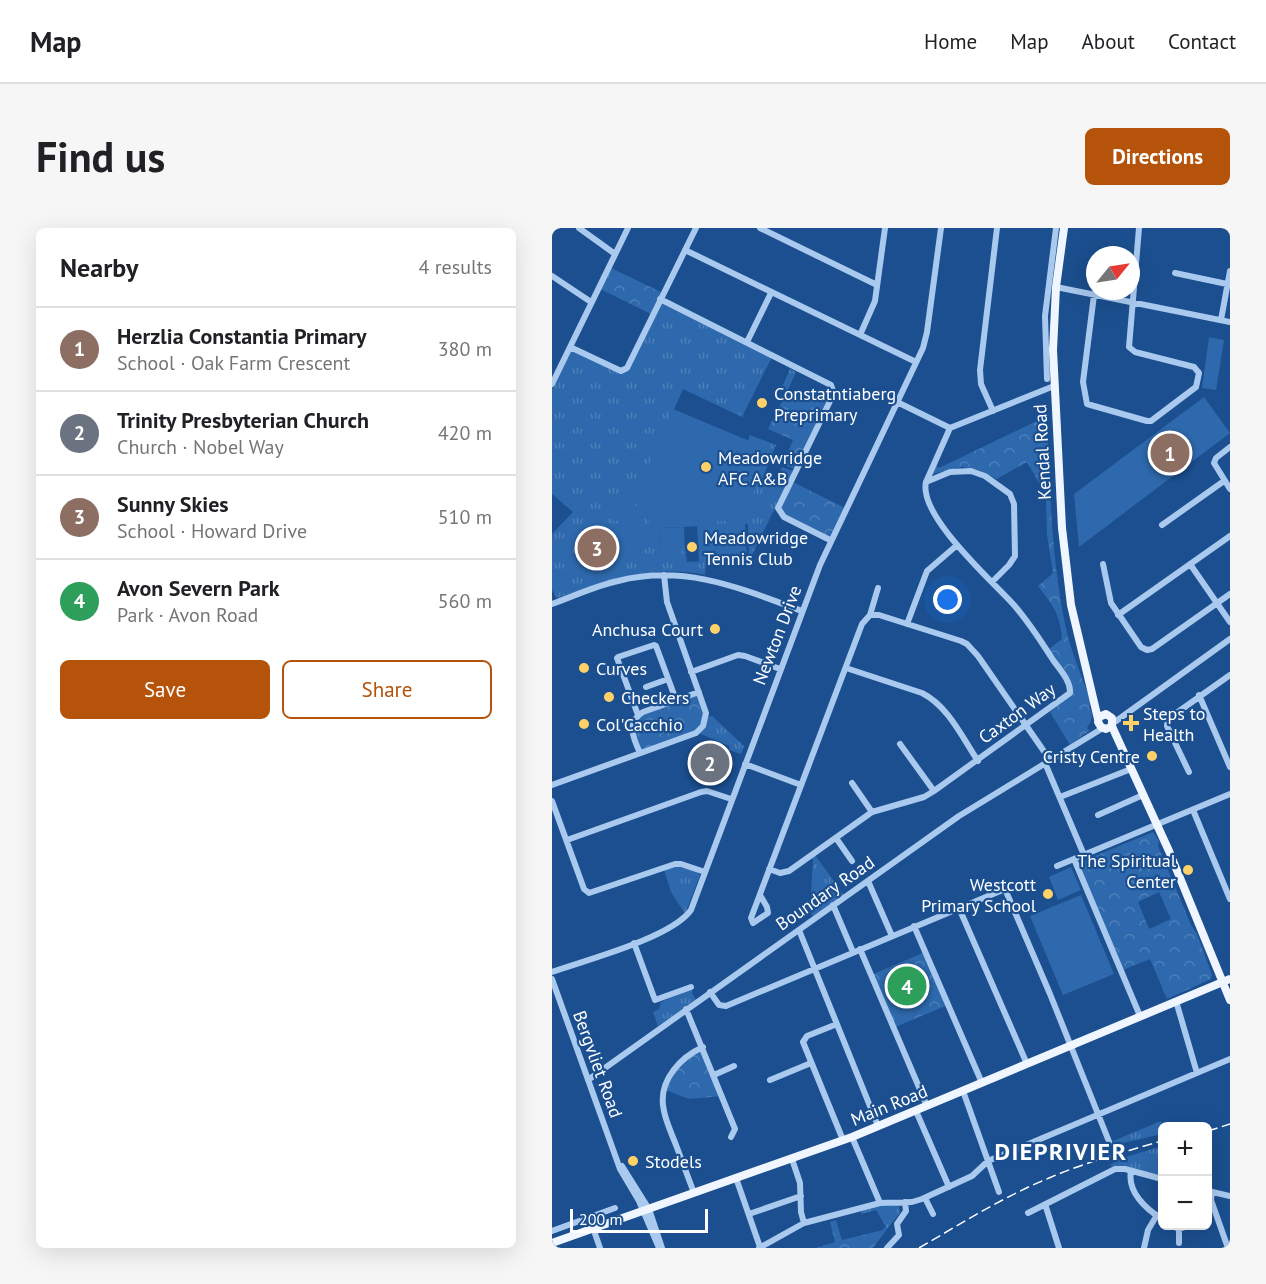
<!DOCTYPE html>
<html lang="en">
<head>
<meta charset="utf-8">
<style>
  :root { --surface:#fff; --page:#f6f6f6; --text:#202124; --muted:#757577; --line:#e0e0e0; --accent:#b45309 }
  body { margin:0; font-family:"PT Sans",sans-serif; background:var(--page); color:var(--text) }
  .controls { position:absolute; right:18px; bottom:18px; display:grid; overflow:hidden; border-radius:9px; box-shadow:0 6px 24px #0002 }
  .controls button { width:54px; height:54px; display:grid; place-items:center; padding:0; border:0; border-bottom:2px solid var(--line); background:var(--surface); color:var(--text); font:30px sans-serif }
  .compass { position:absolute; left:534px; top:18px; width:54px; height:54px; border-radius:50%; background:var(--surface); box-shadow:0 6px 24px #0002; rotate:60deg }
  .scale { position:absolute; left:18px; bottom:15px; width:138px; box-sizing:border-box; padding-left:6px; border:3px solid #fff; border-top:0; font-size:16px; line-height:21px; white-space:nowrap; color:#fff; -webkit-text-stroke:4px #1b4f8f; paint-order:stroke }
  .you { position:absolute; left:396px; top:372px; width:21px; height:21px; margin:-15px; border:4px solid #fff; border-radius:50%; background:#1a73e8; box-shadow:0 0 0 9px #1a73e833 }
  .badge { display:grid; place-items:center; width:39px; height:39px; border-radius:50%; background:var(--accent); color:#fff; font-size:20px; font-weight:700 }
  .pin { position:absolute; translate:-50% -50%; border:3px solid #fff; box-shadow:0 2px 6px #0006 }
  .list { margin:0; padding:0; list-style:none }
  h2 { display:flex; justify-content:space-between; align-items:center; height:78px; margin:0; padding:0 24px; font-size:26px }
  h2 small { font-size:20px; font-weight:400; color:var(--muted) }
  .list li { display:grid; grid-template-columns:39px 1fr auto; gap:18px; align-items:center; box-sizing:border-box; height:84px; padding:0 24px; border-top:2px solid var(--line) }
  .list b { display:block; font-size:22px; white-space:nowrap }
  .list p { margin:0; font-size:20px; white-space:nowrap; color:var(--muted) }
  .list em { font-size:20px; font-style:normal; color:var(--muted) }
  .actions { display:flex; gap:12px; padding:18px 24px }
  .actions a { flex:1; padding:14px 0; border:2px solid var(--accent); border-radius:9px; text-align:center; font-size:21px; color:var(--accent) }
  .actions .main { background:var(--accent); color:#fff }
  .map { position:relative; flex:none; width:678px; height:1020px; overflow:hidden; border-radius:9px }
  header { display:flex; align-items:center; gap:36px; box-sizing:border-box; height:84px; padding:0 30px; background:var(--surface); border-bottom:2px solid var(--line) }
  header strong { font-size:28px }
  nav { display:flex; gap:33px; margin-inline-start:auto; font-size:21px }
  .intro { display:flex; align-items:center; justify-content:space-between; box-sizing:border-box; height:144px; padding:0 36px }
  h1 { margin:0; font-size:42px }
  .button { padding:15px 27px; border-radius:9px; background:var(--accent); color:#fff; font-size:21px; font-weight:700 }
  main { display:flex; gap:36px; padding:0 36px }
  aside { flex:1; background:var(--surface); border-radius:9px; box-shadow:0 6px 24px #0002 }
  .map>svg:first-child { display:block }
  .grass { fill:url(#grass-tufts) }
  .forest { fill:url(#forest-crowns); fill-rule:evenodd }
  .pitch { fill:#2e69ad }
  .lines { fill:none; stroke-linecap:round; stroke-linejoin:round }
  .minor { stroke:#a9c9ee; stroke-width:6 }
  .major { stroke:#f0f6ff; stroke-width:8 }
  .rail { stroke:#fff; stroke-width:1.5; stroke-dasharray:10 4.5; stroke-linecap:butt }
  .poi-dot { fill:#ffd166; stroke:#1b4f8f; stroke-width:2 }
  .labels { text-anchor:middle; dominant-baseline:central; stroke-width:4.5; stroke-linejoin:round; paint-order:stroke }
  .poi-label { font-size:18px; fill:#fff; stroke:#1b4f8f; text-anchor:start }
  .street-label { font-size:18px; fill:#fff; stroke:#1b4f8f }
  .district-label { font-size:24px; font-weight:bold; letter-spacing:1.5px; fill:#fff; stroke:#1b4f8f }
</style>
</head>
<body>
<header>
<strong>Map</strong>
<nav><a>Home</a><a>Map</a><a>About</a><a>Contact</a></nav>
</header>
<div class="intro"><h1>Find us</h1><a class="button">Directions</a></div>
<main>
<aside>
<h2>Nearby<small>4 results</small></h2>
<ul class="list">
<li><span class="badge" style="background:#8d6e63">1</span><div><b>Herzlia Constantia Primary</b><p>School · Oak Farm Crescent</p></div><em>380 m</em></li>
<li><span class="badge" style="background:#6b7280">2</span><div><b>Trinity Presbyterian Church</b><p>Church · Nobel Way</p></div><em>420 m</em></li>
<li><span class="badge" style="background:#8d6e63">3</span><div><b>Sunny Skies</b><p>School · Howard Drive</p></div><em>510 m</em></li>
<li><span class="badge" style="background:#2e9e5b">4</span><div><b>Avon Severn Park</b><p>Park · Avon Road</p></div><em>560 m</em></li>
</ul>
<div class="actions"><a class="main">Save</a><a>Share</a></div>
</aside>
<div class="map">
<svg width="678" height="1020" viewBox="0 0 678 1020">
  <defs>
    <pattern id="grass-tufts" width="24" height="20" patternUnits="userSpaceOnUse" patternTransform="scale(1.5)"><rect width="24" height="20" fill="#2e69ad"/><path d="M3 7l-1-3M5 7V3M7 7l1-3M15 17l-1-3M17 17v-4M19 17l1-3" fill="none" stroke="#4d80b9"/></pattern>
    <pattern id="forest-crowns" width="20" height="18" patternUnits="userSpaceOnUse" patternTransform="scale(1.5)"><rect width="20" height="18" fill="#2e69ad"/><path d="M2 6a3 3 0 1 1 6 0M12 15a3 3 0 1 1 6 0" fill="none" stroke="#4d80b9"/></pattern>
  </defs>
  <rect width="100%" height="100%" fill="#1b4f8f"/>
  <path class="grass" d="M108,71L221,127L190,189L131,161L89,256L218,222L196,213L198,207L224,217L209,254L221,259L230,239L241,243L225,276L224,281L222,282L197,333L196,296L108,300L109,323L133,322L135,334L154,333L153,347C99,336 55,354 5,370L0,362V306L21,284L0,266V156L18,119L71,143Z
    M238,141L244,144L235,164L229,161Z
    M160,488L192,518L189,526L177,522V518L147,505L156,489Z
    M263,627L292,667L261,689L258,683L261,632L259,630Z
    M126,638L145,644L148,647L133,686L119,664L112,642Z
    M141,760L140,765L144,772L106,798L101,784L107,781L109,774Z
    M609,893L611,898L610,906L563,917L561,913Z
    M610,918V948L573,938H557L567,931Z
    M347,977L348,985L335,1001L324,982L309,986L310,983L329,978Z"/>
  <path class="forest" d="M57,39L111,65L101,87L46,60Z
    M259,163L276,171L242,241L231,236L241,212L216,201L235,164L254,173Z
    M495,188C498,260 499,334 515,405C521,429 531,451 539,475L537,479C542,488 540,492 535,500L538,502L536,504L518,517L498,484L519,466L497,421L510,411C508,385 501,378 486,358L501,345L495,307L494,267L475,234L445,251L427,242L410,239L380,246L384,237L387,240Z
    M239,253L293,280L278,312L227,284Z
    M43,298L46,306L36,310L37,313L34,314L29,302Z
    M147,464L154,485L148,502L88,525L80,496L84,489Z
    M601,604L607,613L606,618L639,697L645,706L660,747L659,751L615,771L598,731L571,742L526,635ZM607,664L619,691L597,701L586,674Z
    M373,724L396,777L341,800L319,747Z
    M151,819L170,868L137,871L111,861L120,843Z
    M284,992L290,1012L331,1002L332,999L335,1001L321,1020H264L283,1014L278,994Z"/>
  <path class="pitch" d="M657,109L672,112L664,162L650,160Z
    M652,169L678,205L527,319L522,266Z
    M121,181L219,222L190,292L98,297L89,256Z
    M78,262L86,285L62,294L54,270Z
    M89,293L98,317L74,325L65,301Z
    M193,296L195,331L147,334L145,298Z
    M132,299L133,322L109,324L108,300Z
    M519,639L529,662L506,672L497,649Z
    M529,667L562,746L511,767L478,688Z"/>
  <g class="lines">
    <path class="minor" d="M27,0L63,26
      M208,0L325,57
      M133,22L364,134
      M623,45L675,56
      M0,48L39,74
      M504,59L678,94
      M542,67L531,154L535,176L595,193H599L644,159L647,145L642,139L583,124L577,119L587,0
      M108,71L279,157L281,163L280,169L226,280L232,289L278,312
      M669,92L678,43
      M308,107L323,73L333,0
      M195,114L219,65
      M18,119L69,143L75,140L144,0
      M495,151L493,88L504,0
      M0,156L76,0
      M345,174L398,200L502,158
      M441,183L429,156L428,142L445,0
      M678,219L664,230L662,235L678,261
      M374,254L398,244L419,243L433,248L458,266L462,276L463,328L457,337L440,354
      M610,297L672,253
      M551,336L559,375L589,419L595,422L600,421L678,366
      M638,336L678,394
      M0,376C22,368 43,358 66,353C133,336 188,360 250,383
      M318,387H327L409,413L415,416L426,428L498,532
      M318,387L326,360
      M566,387L678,308
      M355,396L375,343L404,318
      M294,440L370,465C396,478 410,509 426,533
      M139,444L186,427L193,428L228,441
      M94,459L116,451
      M647,467L678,539
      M86,487L65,430L66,429L102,417L104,418L124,472
      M560,496L678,411
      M348,516L382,563
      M88,525C81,510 74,494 91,484L147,464
      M493,535L532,627
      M193,536L249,557
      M637,544L615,498L616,491L678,447
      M300,555L320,584
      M0,557L144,505L151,498L154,485L115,374L112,347
      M508,569L579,541
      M0,573L32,661L37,665L123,636H129L153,644
      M641,582L678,671
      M546,587L591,567
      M284,610L300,633
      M15,612L149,564L155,563L179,571
      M522,631L588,788
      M505,638L678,566
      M217,641L228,645L237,643L320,584L372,569L382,563L518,465C519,453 508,442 501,432C489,413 476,393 461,376C439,352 366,287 374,254L398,200
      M316,653L340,708
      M208,667L215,679L216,685L201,695L199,690L310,396L318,387
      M281,677L301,724
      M407,680L475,836
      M362,698L430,855
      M247,702L326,898
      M82,715L103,772L139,759
      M308,721L375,878
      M0,744C34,732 119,710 139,682L268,337L371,120L375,104L389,0
      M0,751L68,941L87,973L107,1020
      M158,764L167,777L174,778L453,661L498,766L558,916
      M624,773L645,845
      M134,781L183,901L179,909
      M285,796L255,808L251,814L291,912
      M162,847L182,838
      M36,852L407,588L551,500
      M218,852L259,835
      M411,863L447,964
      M364,883L397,959
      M300,909L328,975
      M240,931L248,955L249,984L252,995
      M70,938L97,981L110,1020
      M579,943C575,964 594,981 610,991
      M184,950L208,1019
      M656,963L678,968
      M660,964L659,972L676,1020
      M142,965C136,949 130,933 124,917C119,904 112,890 111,877C108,851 129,829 151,819
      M373,970L381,986
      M493,976L507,1020
      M476,985L563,941H573L610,951
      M197,986L249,968
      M621,998L627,1001L636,998
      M41,1000L48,1020
      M627,1001V1015
      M0,1003L63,980
      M207,1020L252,995L328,975L360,974L370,971L420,948L436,933L678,831
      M335,1020L347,1007L345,996L354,983L353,974
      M592,1020L596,1002L605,987"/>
    <path class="major" d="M512,0L504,59L501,122L510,300L519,377L546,491
      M560,498L554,501L549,499L546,494L547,489L554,486L560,490V498L563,505L617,623L678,772
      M0,1015L300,909L678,751"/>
    <path class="rail" d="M656,903L678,896
      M367,1020C410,995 451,969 497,950C534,934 572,924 610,913"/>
  </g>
  <g class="poi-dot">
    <circle cx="210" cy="175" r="6"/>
    <circle cx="154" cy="239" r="6"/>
    <circle cx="140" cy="319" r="6"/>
    <circle cx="163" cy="401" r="6"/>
    <circle cx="32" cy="440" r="6"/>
    <circle cx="57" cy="469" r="6"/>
    <path d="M576 486h6v6h6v6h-6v6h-6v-6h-6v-6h6z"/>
    <circle cx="32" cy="496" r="6"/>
    <circle cx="600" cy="528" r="6"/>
    <circle cx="636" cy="642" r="6"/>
    <circle cx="496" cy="666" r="6"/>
    <circle cx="81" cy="933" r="6"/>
  </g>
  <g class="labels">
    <g class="poi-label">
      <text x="222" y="165">Constatntiaberg<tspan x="222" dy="21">Preprimary</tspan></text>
      <text x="166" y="229">Meadowridge<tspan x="166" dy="21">AFC A&amp;B</tspan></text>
      <text x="152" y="309">Meadowridge<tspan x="152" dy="21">Tennis Club</tspan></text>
      <text x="151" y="401" text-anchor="end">Anchusa Court</text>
      <text x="44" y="440">Curves</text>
      <text x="69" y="469">Checkers</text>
      <text x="591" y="485">Steps to<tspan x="591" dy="21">Health</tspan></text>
      <text x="44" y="496">Col'Cacchio</text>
      <text x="588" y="528" text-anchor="end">Cristy Centre</text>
      <text x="624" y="632" text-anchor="end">The Spiritual<tspan x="624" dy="21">Center</tspan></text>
      <text x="484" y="656" text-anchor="end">Westcott<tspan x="484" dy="21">Primary School</tspan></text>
      <text x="93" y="933">Stodels</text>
    </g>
    <g class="street-label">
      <text transform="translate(490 224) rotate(-93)">Kendal Road</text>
      <text transform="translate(225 407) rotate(-69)">Newton Drive</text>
      <text transform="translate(465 485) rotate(-36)">Caxton Way</text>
      <text transform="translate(273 665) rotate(-35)">Boundary Road</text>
      <text transform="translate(46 836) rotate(70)">Bergvliet Road</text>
      <text transform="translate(337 877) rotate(-22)">Main Road</text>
    </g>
    <g class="district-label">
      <text x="509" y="923">DIEPRIVIER</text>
    </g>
  </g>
</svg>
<div class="controls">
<button>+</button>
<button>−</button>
</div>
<svg class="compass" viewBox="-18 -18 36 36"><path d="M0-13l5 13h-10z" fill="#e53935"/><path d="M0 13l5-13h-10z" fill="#757577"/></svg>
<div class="scale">200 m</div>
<div class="you"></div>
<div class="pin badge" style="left:618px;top:225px;background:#8d6e63">1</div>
<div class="pin badge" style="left:158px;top:535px;background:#6b7280">2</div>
<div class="pin badge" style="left:45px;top:320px;background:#8d6e63">3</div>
<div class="pin badge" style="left:355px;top:758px;background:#2e9e5b">4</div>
</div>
</main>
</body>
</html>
